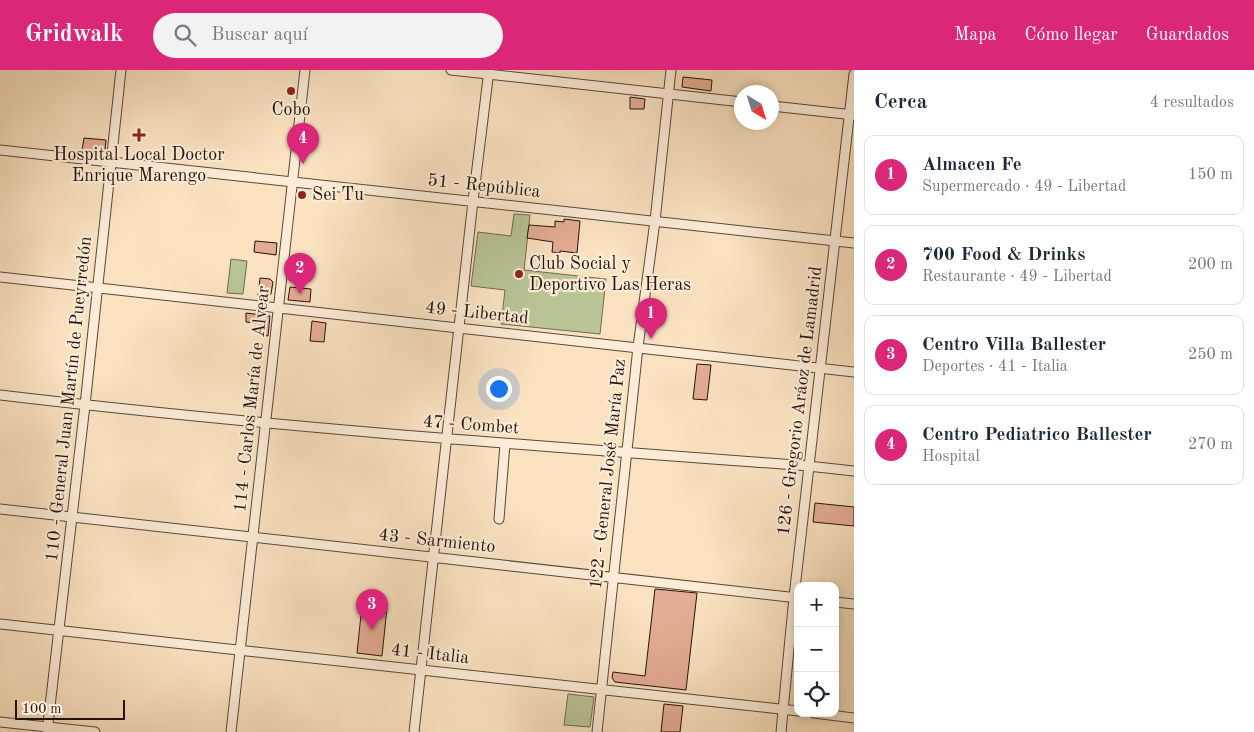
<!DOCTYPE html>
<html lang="es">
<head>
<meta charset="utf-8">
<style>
  :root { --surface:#fff; --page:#f2f2f3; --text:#1f2937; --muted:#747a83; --line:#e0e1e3; --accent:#db2777 }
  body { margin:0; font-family:"Old Standard TT",serif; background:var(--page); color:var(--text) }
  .controls { position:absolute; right:15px; bottom:15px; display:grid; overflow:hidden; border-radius:10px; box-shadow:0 2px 8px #0003 }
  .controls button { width:45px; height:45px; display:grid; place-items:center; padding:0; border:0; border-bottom:1px solid var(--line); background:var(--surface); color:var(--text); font:25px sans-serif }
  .compass { position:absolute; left:734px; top:15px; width:45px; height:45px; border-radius:50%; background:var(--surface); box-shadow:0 2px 8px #0003; rotate:142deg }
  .scale { position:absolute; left:15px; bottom:12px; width:110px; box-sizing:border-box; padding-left:5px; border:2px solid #23130c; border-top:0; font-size:14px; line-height:18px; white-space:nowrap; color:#23130c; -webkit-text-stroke:4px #fcecd7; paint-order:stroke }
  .you { position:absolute; left:498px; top:318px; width:18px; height:18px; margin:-12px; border:4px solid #fff; border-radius:50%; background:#1a73e8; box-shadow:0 0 0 8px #1a73e833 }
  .badge { display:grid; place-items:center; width:32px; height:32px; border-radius:50%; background:var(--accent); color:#fff; font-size:16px; font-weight:700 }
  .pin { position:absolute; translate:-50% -41px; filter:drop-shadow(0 1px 2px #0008) }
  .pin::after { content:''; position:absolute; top:26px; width:18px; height:15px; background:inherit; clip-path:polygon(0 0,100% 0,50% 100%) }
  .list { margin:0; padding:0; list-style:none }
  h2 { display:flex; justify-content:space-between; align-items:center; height:65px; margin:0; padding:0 20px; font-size:21px }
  h2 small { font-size:16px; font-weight:400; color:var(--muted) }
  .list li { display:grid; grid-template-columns:32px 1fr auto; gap:15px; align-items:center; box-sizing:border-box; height:80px; margin:0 10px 10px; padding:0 10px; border:1px solid var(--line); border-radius:10px }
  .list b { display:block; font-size:19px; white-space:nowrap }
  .list p { margin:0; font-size:16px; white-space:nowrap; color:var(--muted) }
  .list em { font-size:16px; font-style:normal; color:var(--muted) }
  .icon { flex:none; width:28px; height:28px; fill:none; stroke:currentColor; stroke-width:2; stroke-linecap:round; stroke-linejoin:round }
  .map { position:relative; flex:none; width:854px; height:662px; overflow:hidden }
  header { display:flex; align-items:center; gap:30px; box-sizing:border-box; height:70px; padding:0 25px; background:var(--accent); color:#fff }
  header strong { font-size:24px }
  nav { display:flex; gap:28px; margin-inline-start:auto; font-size:18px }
  .search { width:350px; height:45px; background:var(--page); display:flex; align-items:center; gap:12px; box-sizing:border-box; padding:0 18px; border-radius:28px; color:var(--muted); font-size:19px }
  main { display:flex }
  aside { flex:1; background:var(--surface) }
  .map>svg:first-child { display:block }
  .green { fill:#b9c497; stroke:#6e6c52 }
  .building { fill:#e5ac95; stroke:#23130c }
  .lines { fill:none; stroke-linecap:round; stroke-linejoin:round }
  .minor-casing { stroke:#594739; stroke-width:11 }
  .minor { stroke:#fcecd7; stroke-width:9 }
  .poi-dot { fill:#8f2418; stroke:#fcecd7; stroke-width:2 }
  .labels { text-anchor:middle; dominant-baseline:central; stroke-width:4.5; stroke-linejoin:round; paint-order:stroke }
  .poi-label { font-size:18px; fill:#23130c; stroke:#fcecd7 }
  .street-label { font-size:18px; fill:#23130c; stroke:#fcecd7 }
</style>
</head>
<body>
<header>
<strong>Gridwalk</strong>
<div class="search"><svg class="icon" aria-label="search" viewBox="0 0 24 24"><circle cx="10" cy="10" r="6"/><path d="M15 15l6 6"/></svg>Buscar aquí</div>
<nav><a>Mapa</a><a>Cómo llegar</a><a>Guardados</a></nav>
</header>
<main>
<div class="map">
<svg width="854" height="662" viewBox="0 0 854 662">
  <rect width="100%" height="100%" fill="#fae2c1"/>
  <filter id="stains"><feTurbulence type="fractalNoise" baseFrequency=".004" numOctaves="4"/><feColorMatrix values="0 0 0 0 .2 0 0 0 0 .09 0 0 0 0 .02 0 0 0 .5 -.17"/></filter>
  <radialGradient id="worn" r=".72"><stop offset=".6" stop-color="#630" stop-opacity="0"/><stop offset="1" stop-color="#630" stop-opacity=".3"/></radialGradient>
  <path class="green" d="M514,144L530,145L524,200L606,209L600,264L501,254L505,220L471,216L478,162L511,166Z
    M231,189L247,191L243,224L227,223Z
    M568,624L594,627L590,657L564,655Z"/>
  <path class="building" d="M683,7L712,10L711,21L682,17Z
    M630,27L645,29L644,39H630Z
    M84,68L106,70L105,80L102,82L82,80Z
    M564,149L580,151L577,183L560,181V183L552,182L553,172L527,168L529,155L555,157V151L564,152Z
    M255,171L277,173L276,185L254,182Z
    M260,208L270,209L273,212L271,224L268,227L258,226Z
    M290,217L311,219L310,232L288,230Z
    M246,243L270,246L268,266L261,265L262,254L246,252Z
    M312,251L326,253L324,272L310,271Z
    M697,294L711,295L707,330L693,329Z
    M815,433L854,437V456L813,452Z
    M655,519L697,523L686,620L615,612L612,608L613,602L645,606Z
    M362,535L387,538L382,586L357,583Z
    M664,634L683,636L680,662H661Z"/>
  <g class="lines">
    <defs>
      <path id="minor" d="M451,0L742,32
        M772,36L854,45
        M0,80L854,173
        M0,207L854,302
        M0,325C269,357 538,376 808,396L854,401
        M0,439L798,528
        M499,449L505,374
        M835,532L854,534
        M0,554L798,641
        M814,643L854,648
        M0,652L95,662
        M47,662L85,335L121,0
        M231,662L305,0
        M414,662L473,131L489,0
        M597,662L638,277L655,151L671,0
        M781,662L794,527L854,4"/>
    </defs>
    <use href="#minor" class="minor-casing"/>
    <use href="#minor" class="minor"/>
  </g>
  <g class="poi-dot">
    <circle cx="291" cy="21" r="5"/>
    <path d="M136.5 57.5h5v5h5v5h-5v5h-5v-5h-5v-5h5z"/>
    <circle cx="302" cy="125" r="5"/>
    <circle cx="519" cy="204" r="5"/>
  </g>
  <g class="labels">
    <g class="poi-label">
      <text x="291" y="40">Cobo</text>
      <text x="139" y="85">Hospital Local Doctor<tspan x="139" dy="21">Enrique Marengo</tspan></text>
      <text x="312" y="125" text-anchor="start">Sei Tu</text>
      <text x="529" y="194" text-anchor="start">Club Social y<tspan x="529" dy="21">Deportivo Las Heras</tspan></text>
    </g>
    <g class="street-label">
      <text transform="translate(484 116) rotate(6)">51 - República</text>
      <text transform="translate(477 243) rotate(6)">49 - Libertad</text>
      <text transform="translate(69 329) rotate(-84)">110 - General Juan Martín de Pueyrredón</text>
      <text transform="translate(252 329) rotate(-84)">114 - Carlos María de Alvear</text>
      <text transform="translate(800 331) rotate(-83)">126 - Gregorio Aráoz de Lamadrid</text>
      <text transform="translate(471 355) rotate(4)">47 - Combet</text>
      <text transform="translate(608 404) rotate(-84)">122 - General José María Paz</text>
      <text transform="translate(437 471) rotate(6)">43 - Sarmiento</text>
      <text transform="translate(430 584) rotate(6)">41 - Italia</text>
    </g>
  </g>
  <rect width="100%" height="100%" filter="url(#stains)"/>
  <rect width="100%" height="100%" fill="url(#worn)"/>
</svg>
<div class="controls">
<button>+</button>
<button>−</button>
<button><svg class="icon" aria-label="locate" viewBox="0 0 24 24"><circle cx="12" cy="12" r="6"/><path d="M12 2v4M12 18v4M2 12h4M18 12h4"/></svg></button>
</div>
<svg class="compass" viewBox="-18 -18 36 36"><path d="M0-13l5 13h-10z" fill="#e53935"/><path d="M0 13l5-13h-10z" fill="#747a83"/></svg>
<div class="scale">100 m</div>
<div class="you"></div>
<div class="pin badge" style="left:651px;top:269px">1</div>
<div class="pin badge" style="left:300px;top:224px">2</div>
<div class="pin badge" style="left:372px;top:560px">3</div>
<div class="pin badge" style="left:303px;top:94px">4</div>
</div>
<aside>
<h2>Cerca<small>4 resultados</small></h2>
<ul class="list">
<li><span class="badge">1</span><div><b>Almacen Fe</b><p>Supermercado · 49 - Libertad</p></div><em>150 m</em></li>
<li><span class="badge">2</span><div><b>700 Food &amp; Drinks</b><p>Restaurante · 49 - Libertad</p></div><em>200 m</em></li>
<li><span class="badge">3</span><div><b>Centro Villa Ballester</b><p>Deportes · 41 - Italia</p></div><em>250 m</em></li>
<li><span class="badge">4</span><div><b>Centro Pediatrico Ballester</b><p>Hospital</p></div><em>270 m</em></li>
</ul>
</aside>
</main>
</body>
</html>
